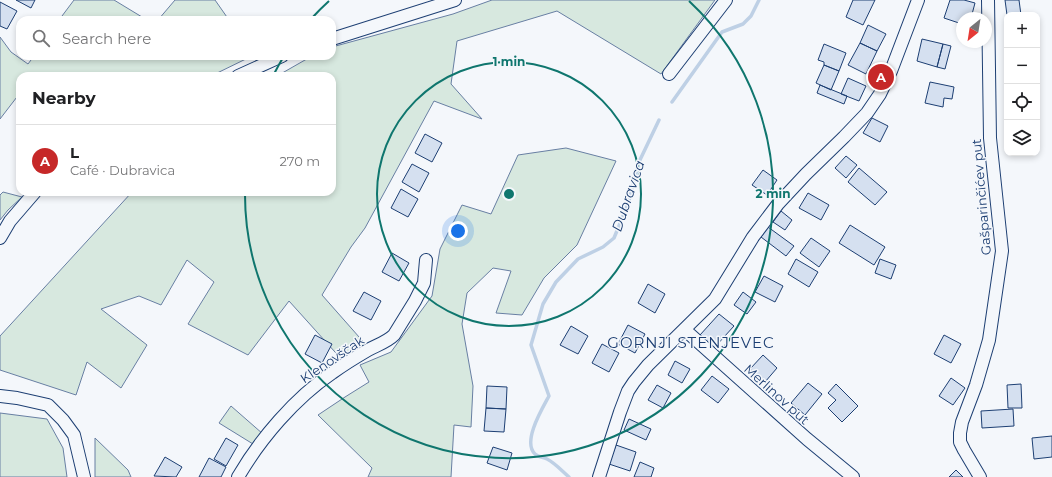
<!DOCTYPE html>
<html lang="en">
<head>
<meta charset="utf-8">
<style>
  :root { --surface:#fff; --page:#f6f6f6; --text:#202124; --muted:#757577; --line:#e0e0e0; --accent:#c62828 }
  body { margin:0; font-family:Montserrat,sans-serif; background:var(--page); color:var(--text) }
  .controls { position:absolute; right:12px; top:12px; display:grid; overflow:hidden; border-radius:8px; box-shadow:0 2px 6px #0003 }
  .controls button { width:36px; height:36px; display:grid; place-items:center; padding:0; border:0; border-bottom:1px solid var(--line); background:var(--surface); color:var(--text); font:20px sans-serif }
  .compass { position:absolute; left:956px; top:12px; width:36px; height:36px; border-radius:50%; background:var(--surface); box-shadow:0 2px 6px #0003; rotate:210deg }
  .you { position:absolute; left:458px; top:231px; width:14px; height:14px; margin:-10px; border:3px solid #fff; border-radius:50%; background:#1a73e8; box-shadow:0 0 0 6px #1a73e833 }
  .badge { display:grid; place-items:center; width:26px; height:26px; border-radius:50%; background:var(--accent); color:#fff; font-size:13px; font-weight:700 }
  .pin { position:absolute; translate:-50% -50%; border:2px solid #fff; box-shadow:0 1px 4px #0006 }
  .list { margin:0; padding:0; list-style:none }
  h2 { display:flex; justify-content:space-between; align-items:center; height:52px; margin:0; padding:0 16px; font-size:17px }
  h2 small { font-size:13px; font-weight:400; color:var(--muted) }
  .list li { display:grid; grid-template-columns:26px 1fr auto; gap:12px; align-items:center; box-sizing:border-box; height:72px; padding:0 16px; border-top:1px solid var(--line) }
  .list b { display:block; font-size:15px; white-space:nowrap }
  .list p { margin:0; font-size:13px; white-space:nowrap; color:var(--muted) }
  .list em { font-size:13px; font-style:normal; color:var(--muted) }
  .icon { flex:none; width:22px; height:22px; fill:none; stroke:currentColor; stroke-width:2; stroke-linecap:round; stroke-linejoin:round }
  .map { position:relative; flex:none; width:1052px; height:477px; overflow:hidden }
  .search { position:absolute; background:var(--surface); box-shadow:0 2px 6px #0003; left:16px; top:16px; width:320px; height:44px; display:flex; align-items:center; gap:10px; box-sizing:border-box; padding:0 14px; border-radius:12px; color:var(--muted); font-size:15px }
  .panel { position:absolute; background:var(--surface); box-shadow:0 2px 6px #0003; left:16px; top:72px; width:320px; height:124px; border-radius:12px }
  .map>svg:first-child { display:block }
  .green { fill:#d7e8df; stroke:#687fa3 }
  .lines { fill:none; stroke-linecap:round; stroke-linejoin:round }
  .stream { stroke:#bed0e5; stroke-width:3.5 }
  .building { fill:#d5e0f0; stroke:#1d3f73 }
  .minor-casing { stroke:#1d3f73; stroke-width:14 }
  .minor { stroke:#f4f7fb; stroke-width:12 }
  .ring { fill:none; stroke:#0f766e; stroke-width:2 }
  .labels { text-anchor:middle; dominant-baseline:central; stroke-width:3; stroke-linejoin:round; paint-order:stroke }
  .street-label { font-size:13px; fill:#1d3f73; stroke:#f4f7fb }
  .water-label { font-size:14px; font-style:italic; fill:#1d3f73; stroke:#f4f7fb }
  .quarter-label { font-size:15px; letter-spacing:1px; fill:#1d3f73; stroke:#f4f7fb }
  .centre { fill:#0f766e; stroke:#f4f7fb; stroke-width:2 }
  .ring-label { font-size:12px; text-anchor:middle; font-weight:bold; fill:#0f766e; stroke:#f4f7fb; stroke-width:3; stroke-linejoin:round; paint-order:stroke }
</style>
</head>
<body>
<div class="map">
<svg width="1052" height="477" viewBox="0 0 1052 477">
  <rect width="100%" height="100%" fill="#f4f7fb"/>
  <path class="green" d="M74,0H114L142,17L145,20H59Z
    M175,0H215L229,20H158Z
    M492,0H715L661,74L557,11L457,41L451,84L482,119L434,101L365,228L351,247L322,295L367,346L344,362L289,301L248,355L188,324L214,282L187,260L161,305L139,296L101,309L147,345L121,388L87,362L76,395L0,370V336L132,192H332V76H277L312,56H332V47L453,14Z
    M0,37L11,52L28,64L34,56H252L211,76H20V93L0,119Z
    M566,148L616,161L577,245L544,278L522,315L496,313L511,271L493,268L467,293L462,324L473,386L471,427L454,425L451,477H368L372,468L318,415L345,397L369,382L360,365L391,352L432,296L440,249L462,205L491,214L518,155Z
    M3,192L22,197L8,210L0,220V195Z
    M231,406L263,434L253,444L219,423Z
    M0,413L47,419L63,448L67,477H0Z
    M95,438L128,470L131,477H95Z"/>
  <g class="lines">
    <path class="stream" d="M672,102L722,32L743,24L751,16L759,0
      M569,477C562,471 555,463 547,459C543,457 538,457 535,454C522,442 542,409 549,396L531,345L543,304L556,282L578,259L603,247L614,238L628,204L639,162L659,120"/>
  </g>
  <path class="building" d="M16,0H35L31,8Z
    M853,0H875L863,25L846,17Z
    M950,0H964L975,3L971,18H962V24L944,18Z
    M1005,0H1019L1021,15H1007Z
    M0,2L17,11L7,29L0,26Z
    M868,25L886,34L877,51L860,43Z
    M922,39L943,44L937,67L917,61Z
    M860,43L877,51L866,74L848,65Z
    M824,44L846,53L839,71L824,65V62L818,60Z
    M943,44L951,46L945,69L937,67Z
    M824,65L839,71L831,90L816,83Z
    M848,78L866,86L859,101L841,94Z
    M930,82L954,87L952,99L944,98L943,107L925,103Z
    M820,85L847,96L844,104L817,93Z
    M872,118L888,126L880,142L863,133Z
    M425,134L442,143L432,162L415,153Z
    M846,156L857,165L846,178L835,168Z
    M412,164L429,173L419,192L402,182Z
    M859,168L887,192L875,205L848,182Z
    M763,170L777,180L767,195L752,185Z
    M401,189L418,199L408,217L391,208Z
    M808,193L829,205L821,220L799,208Z
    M781,211L792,220L785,230L773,222Z
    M850,225L885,247L874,265L839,243Z
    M768,227L794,246L786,256L761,237Z
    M811,238L830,251L819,267L800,253Z
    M392,253L409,263L399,281L382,272Z
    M796,259L818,272L809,287L788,274Z
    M880,259L896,265L891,279L875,273Z
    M764,276L783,286L775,302L755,292Z
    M648,284L665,294L655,313L638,303Z
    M364,292L381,301L371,320L353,311Z
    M743,292L756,302L747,314L734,305Z
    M719,314L734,326L714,348L700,335Z
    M628,325L645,334L635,353L618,344Z
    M571,326L588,336L578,354L560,345Z
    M315,335L332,344L322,363L305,354Z
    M944,335L961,344L951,363L934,354Z
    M602,344L619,353L609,372L592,363Z
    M763,355L777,368L765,382L750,369Z
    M675,361L690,369L682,383L668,375Z
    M712,376L729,389L718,403L701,390Z
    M951,378L965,388L953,405L939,396Z
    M808,383L822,394L805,415L791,403Z
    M836,384L858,406L842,422L828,408L836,400L828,393Z
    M1021,384L1022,408H1008L1007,385Z
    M657,385L671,393L663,408L648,400Z
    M487,386L507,387L506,409L486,408Z
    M486,408L506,409L504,432L484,431Z
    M1013,409L1014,426L982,428L981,411Z
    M629,419L651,429L646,440L624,430Z
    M1052,436V457L1034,459L1032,438Z
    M226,438L238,445L226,466L214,459Z
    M616,445L636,452L630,471L609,464Z
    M493,447L512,453L507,470L487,463Z
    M165,457L182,467L176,477L154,476Z
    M209,458L226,467L221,477H199Z
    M640,462L654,468L651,477H634Z
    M956,470L963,477H949Z"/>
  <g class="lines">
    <defs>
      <path id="minor" d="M332,39L455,0
        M669,74L726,0
        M238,76L282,56
        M0,238L10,221L35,192
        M685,330L807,439L853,477
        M0,396L17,398L48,405L63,420L74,435L84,477
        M238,477C260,439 295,398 332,373C343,365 356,357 368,350C377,345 387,342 394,335L415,301L424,283L426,260
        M599,477L620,412L628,391L634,382L648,365L715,299L753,237L778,204L806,174L844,137L867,113L880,94L891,71L918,0
        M980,477L964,450L960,442V433L962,422L976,385L989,340L1002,251L990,138L988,0"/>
    </defs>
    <use href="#minor" class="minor-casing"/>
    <use href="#minor" class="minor"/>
  </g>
  <g class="ring">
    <circle cx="509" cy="194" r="132"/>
    <path d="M274 74A264 264 0 0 1 284 56M311 19A264 264 0 0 1 329 1M689 1A264 264 0 1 1 245 194"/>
  </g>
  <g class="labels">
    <g class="street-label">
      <text transform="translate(981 197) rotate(-95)">Gašparinčićev put</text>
      <text transform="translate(332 359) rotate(-34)">Klenovščak</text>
      <text transform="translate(777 394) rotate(42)">Merlinov put</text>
    </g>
    <g class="water-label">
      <text transform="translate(628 196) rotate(-71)">Dubravica</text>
    </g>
    <g class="quarter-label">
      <text x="691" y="342">GORNJI STENJEVEC</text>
    </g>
  </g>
  <circle cx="509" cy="194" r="6" class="centre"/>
  <g class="ring-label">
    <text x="509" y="66">1 min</text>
    <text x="773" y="198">2 min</text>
  </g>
</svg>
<div class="controls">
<button>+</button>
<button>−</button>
<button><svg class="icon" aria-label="locate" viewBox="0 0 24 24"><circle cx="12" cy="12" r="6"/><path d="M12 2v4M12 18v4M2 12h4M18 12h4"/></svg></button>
<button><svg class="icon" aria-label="layers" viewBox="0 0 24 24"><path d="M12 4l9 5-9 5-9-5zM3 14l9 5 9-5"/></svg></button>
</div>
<svg class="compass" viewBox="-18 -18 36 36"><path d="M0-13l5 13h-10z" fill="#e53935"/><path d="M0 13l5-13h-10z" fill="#757577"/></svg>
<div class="you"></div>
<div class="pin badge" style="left:881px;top:77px">A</div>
<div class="search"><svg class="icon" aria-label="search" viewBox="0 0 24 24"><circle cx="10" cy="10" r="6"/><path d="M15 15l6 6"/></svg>Search here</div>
<section class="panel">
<h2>Nearby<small></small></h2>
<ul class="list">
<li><span class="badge">A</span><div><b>L</b><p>Café · Dubravica</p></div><em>270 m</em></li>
</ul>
</section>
</div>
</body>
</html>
